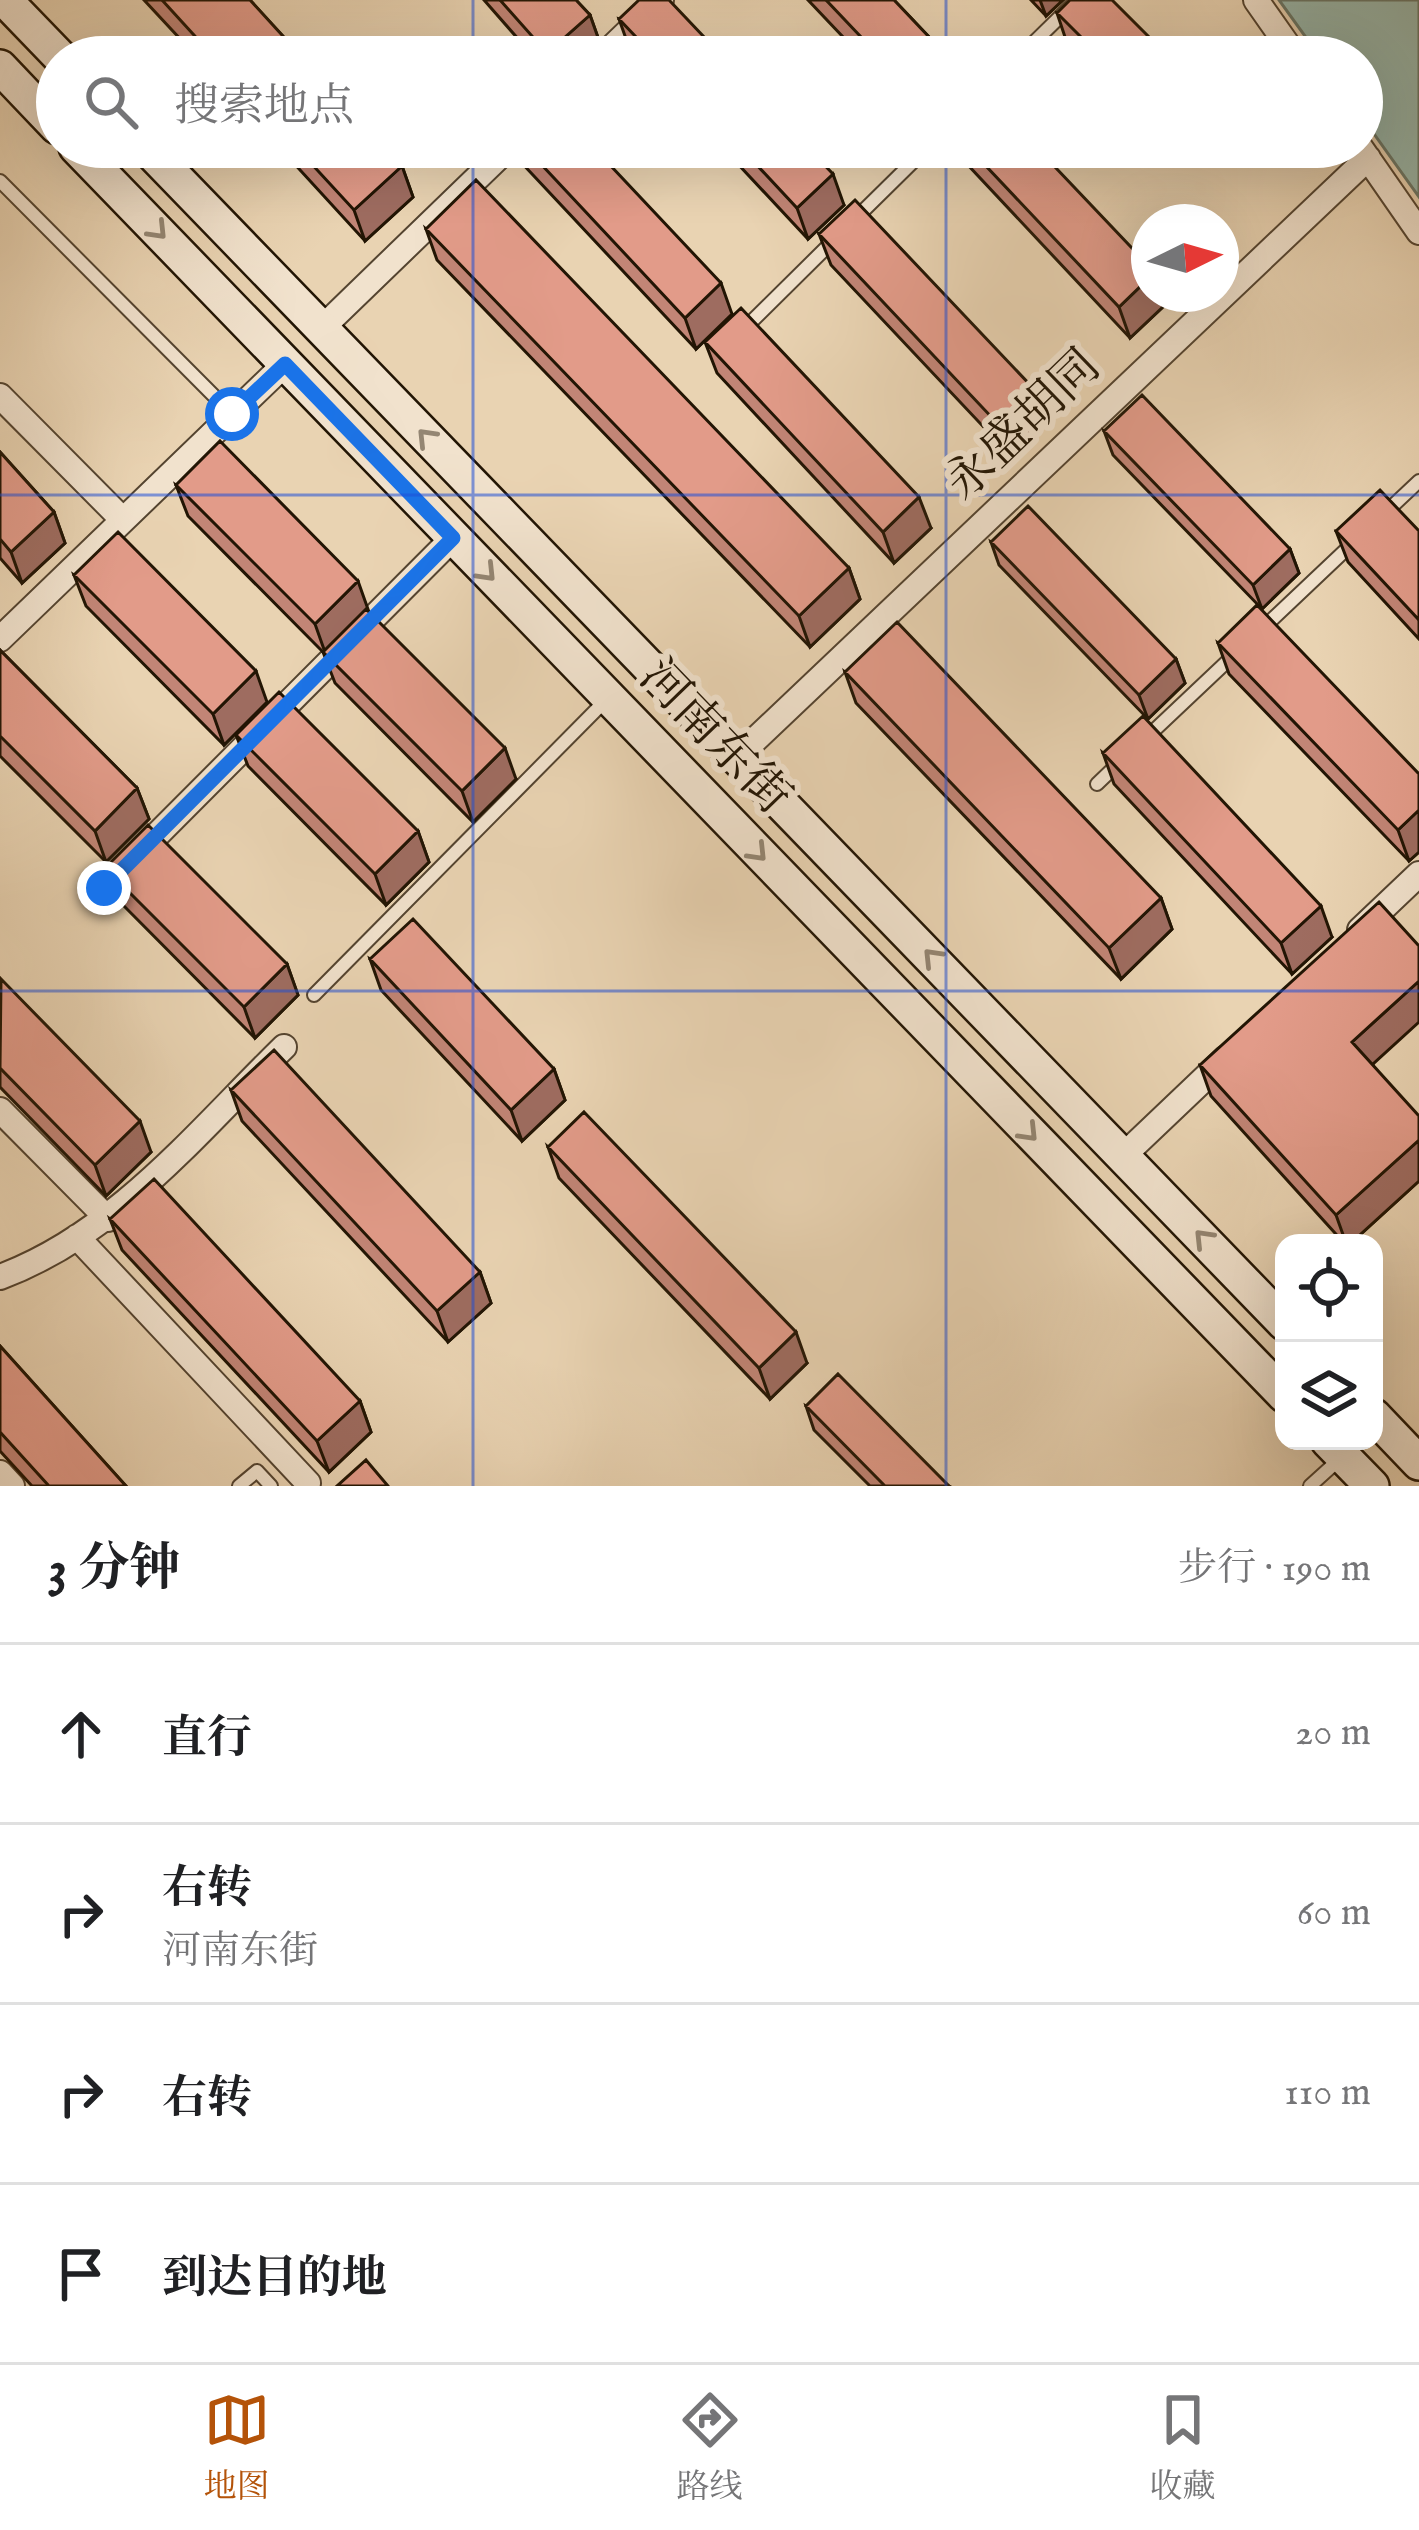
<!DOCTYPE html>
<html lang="zh">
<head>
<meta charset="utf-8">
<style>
  :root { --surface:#fff; --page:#f6f6f6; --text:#202124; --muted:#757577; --line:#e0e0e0; --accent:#b45309 }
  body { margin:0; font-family:"IM FELL English","Noto Serif SC",serif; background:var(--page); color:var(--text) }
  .controls { position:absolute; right:36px; bottom:36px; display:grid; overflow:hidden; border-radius:24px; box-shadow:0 12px 48px #0002 }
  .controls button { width:108px; height:108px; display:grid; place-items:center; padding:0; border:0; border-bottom:3px solid var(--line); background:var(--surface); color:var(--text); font:60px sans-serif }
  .compass { position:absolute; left:1131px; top:204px; width:108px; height:108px; border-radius:50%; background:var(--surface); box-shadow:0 12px 48px #0002; rotate:85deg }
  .stop { position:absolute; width:36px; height:36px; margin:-27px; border:9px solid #1a73e8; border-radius:50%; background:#fff }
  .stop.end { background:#1a73e8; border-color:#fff; box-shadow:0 3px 12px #0008 }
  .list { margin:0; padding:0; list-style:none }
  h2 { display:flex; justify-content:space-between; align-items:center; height:156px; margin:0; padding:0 48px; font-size:51px }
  h2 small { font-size:39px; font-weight:400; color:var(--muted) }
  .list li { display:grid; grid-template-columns:78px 1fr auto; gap:36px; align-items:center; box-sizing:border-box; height:180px; padding:0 48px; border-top:3px solid var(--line) }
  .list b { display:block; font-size:45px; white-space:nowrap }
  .list p { margin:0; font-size:39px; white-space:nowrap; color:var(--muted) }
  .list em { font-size:39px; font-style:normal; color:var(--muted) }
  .icon { flex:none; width:66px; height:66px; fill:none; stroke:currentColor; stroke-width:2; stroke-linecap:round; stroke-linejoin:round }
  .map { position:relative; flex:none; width:1419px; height:1486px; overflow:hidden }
  .search { position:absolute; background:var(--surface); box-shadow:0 12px 48px #0002; left:36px; right:36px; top:36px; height:132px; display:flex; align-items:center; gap:30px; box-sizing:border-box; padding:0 42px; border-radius:66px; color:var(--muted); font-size:45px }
  .sheet { height:876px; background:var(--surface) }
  nav { display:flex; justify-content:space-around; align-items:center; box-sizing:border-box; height:168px; border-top:3px solid var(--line); background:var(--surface); font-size:33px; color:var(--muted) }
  nav a { display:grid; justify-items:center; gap:6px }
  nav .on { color:var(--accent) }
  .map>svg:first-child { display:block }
  .water { fill:#97b8ad; stroke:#687769; stroke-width:3 }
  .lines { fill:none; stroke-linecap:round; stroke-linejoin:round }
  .lane-casing { stroke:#544430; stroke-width:16 }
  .street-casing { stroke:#544430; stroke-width:28 }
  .secondary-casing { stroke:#221504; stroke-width:38 }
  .lane { stroke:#f1e2cd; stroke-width:12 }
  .street { stroke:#f1e2cd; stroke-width:24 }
  .secondary { stroke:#f1e2cd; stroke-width:33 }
  .wall { fill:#c28576; stroke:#221504; stroke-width:3 }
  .shaded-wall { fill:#9e6c60; stroke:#221504; stroke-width:3 }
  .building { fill:#e29b89; stroke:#221504; stroke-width:3 }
  .oneway { stroke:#948673 }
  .route { stroke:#1a73e8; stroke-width:15 }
  .grid { fill:none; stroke:#1d4ed8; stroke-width:3; stroke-opacity:0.55 }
  .labels { text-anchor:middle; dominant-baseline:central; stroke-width:12; stroke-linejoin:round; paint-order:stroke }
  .street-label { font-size:48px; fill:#221504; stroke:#f1e2cd }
</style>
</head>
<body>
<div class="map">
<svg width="1419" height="1486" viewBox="0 0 1419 1486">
  <rect width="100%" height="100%" fill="#e9d3b2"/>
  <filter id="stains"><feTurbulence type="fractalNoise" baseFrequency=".00167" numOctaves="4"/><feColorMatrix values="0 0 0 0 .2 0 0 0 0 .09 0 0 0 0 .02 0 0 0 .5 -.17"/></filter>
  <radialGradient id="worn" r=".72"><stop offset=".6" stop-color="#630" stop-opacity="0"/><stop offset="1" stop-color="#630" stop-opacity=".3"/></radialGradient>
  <path class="water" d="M1279,0H1419V197L1362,117V57H1320Z"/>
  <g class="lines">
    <defs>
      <path id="lane" d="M1019,57L1077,0
        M0,181L232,414
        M856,218L928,147
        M741,332L833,241
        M1385,513L1419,481
        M1263,628L1353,543
        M1145,739L1235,654
        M1097,784L1121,761
        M314,995L607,699
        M239,1486L257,1471L271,1486
        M1310,1486L1342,1457"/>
      <path id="street" d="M1256,0L1296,57
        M602,57L661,0
        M1360,147L1419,232
        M321,329L509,147
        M0,396L123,520
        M0,639L285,364
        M738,756L1368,158
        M104,888L453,538
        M1360,930L1419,874
        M0,1110L108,1219
        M1123,1156L1226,1058
        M77,1237L308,1483
        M0,1277C116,1234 198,1131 284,1047
        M0,1473L12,1486"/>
      <path id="secondary" d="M5,0L60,57
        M0,67L57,127
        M76,147L1284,1395
        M146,147L1284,1323
        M1374,1416L1419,1463
        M1328,1441L1372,1486"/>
    </defs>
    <use href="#lane" class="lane-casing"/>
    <use href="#street" class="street-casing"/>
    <use href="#secondary" class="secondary-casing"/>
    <use href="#lane" class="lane"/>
    <use href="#street" class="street"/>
    <use href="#secondary" class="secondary"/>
  </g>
  <path class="wall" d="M144,0H250L302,57H197Z
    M484,0H576L590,15L601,46L589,57H534Z
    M808,0H894L948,57H862Z
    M1031,0H1063L1046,16Z
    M1057,13L1169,57H1085L1065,37Z
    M619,19L723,57H637L630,50Z
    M279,147H385L402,166L413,197L365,241Z
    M514,147H593L732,314L696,349L518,159Z
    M722,147H807L844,205L808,239Z
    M951,147H1036L1149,294H1163L1166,304L1130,338Z
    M426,229L849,568L860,599L810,647L437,260Z
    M819,234L1045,420L1009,454L831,265Z
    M705,342L931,528L894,563L717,373Z
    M1104,431L1290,549L1299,573L1262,609L1113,455Z
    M0,452L54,512L65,543L22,583L0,558Z
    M176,485L369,612L516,779L473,822L335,683L323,652L188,516Z
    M1336,531H1419V639L1348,562Z
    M991,542L1176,659L1185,683L1148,719L999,565Z
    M74,575L267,702L224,745L86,606Z
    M1218,643L1419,774V852L1409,861L1229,674Z
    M0,650L137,788L149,819L106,862L0,756Z
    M845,672L1161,898L1172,929L1121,979L856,703Z
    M236,735L418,831L429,862L386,905L248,766Z
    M1103,753L1332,937L1292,974L1114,784Z
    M105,868L287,964L298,995L255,1038L117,899Z
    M370,959L554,1069L565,1100L522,1141L381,990Z
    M0,980L151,1152L106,1196L0,1087Z
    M1200,1065H1373L1419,1181L1351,1243H1344L1211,1096Z
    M231,1090L480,1272L491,1303L448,1342L242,1121Z
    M548,1147L807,1363L770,1399L559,1178Z
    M110,1219L360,1401L371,1432L329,1472L122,1250Z
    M0,1346L126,1486H32L0,1451Z
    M806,1406L949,1486H870L814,1430Z"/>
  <path class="shaded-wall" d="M1040,0H1063L1046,16Z
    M590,15L601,46L589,57H548L547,53Z
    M402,166L413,197L365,241L354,210Z
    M833,174L844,205L808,239L797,208Z
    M1149,278V294H1163L1166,304L1130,338L1119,307Z
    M721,283L732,314L696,349L685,318Z
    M1034,389L1045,420L1009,454L997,423Z
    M919,497L931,528L894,563L883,532Z
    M54,512L65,543L22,583L11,552Z
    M1290,549L1299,573L1262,609L1253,585Z
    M849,568L860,599L810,647L799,616Z
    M358,581L369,612L326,655L315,624Z
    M1176,659L1185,683L1148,719L1139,695Z
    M256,671L267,702L224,745L213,714Z
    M505,748L516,779L473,822L462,791Z
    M137,788L149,819L106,862L95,831Z
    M1419,810V852L1409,861L1398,830Z
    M418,831L429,862L386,905L375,874Z
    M1161,898L1172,929L1121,979L1109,948Z
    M1321,906L1332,937L1292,974L1281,943Z
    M287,964L298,995L255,1038L244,1007Z
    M1419,981V1022L1363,1073L1352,1042Z
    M554,1069L565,1100L522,1141L511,1110Z
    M140,1121L151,1152L106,1196L95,1165Z
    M1419,1140V1181L1351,1243H1346L1336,1215Z
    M480,1272L491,1303L448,1342L437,1311Z
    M796,1332L807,1363L770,1399L759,1368Z
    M360,1401L371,1432L329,1472L317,1441Z"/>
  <path class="building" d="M162,0H250L302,57H214Z
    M500,0H576L590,15L547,53Z
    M639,0H669L723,57H655L619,19Z
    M826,0H894L948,57H880Z
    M1070,0H1112L1169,57H1101L1057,13Z
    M296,147H385L402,166L354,210Z
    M525,147H593L721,283L685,318Z
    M740,147H807L833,174L797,208Z
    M968,147H1036L1149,266V278L1119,307Z
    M476,180L849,568L799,616L426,229Z
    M855,200L1034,389L997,423L819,234Z
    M741,308L919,497L883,532L705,342Z
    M1142,395L1290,549L1253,585L1104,431Z
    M220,441L358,581L315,624L176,485Z
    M0,452L54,512L11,552L0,539Z
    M1380,490L1419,531V620L1336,531Z
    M1028,506L1176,659L1139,695L991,542Z
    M118,532L256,671L213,714L74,575Z
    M1257,605L1419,774V810L1398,830L1218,643Z
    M366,609L505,748L462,791L323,652Z
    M897,622L1161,898L1109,948L845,672Z
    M0,650L137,788L95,831L0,736Z
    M279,692L418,831L375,874L236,735Z
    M1143,716L1321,906L1281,943L1103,753Z
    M148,825L287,964L244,1007L105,868Z
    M1379,902L1419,946V981L1352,1042L1419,1116V1140L1336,1215L1200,1065Z
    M413,919L554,1069L511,1110L370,959Z
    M1,979L140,1121L95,1165L0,1068Z
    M274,1050L480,1272L437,1311L231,1090Z
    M584,1112L796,1332L759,1368L548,1147Z
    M154,1179L360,1401L317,1441L110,1219Z
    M0,1346L126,1486H49L0,1432Z
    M838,1374L949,1486H885L806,1406Z
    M366,1460L388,1486H337Z"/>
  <defs><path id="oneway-chevron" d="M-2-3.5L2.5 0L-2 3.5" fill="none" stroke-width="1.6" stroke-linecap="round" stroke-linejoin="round" transform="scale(3)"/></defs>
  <g class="oneway">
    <use href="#oneway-chevron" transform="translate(158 231) rotate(46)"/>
    <use href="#oneway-chevron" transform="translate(426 437) rotate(-134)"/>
    <use href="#oneway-chevron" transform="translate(487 573) rotate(46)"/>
    <use href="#oneway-chevron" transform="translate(758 853) rotate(46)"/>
    <use href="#oneway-chevron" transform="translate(932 957) rotate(-134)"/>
    <use href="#oneway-chevron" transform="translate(1029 1133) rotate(46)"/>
    <use href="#oneway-chevron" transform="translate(1203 1238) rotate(-134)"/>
  </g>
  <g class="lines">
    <path class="route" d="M104,888L453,538L285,364L232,414"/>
  </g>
  <path class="grid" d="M473,0V57M946,0V57M473,147V1486M946,147V1486M0,495H1419M0,991H1419"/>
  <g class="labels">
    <g class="street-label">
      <text transform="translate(1024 426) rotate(-44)">永盛胡同</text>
      <text transform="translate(714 738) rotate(46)">河南东街</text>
    </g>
  </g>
  <rect width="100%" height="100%" filter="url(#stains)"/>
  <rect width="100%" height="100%" fill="url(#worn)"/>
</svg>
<div class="controls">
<button><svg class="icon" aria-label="locate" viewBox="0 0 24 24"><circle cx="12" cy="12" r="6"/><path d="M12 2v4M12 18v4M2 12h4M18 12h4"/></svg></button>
<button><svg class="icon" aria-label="layers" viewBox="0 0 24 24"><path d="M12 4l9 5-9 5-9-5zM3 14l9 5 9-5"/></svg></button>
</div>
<svg class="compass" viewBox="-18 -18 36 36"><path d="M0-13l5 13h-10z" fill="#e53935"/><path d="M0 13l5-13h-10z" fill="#757577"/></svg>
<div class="stop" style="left:232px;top:414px"></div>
<div class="stop end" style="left:104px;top:888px"></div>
<div class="search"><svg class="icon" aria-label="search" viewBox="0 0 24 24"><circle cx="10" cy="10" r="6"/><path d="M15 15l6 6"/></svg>搜索地点</div>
</div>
<section class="sheet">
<h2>3 分钟<small>步行 · 190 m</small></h2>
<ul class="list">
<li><svg class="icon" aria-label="ahead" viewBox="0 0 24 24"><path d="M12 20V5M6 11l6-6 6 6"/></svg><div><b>直行</b></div><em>20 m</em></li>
<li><svg class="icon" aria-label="right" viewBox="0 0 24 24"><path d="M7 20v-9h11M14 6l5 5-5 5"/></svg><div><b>右转</b><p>河南东街</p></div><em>60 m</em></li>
<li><svg class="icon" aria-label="right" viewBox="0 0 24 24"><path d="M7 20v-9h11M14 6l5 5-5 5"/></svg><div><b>右转</b></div><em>110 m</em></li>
<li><svg class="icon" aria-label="arrive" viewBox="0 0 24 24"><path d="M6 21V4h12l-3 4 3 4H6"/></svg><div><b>到达目的地</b></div></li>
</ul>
</section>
<nav>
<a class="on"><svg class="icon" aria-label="map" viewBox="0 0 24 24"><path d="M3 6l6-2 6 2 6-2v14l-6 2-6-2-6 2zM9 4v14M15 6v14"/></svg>地图</a>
<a><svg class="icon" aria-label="directions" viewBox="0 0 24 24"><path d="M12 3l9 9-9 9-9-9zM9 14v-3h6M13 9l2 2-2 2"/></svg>路线</a>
<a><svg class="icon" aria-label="saved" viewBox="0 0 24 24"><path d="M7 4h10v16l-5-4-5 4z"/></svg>收藏</a>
</nav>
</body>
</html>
